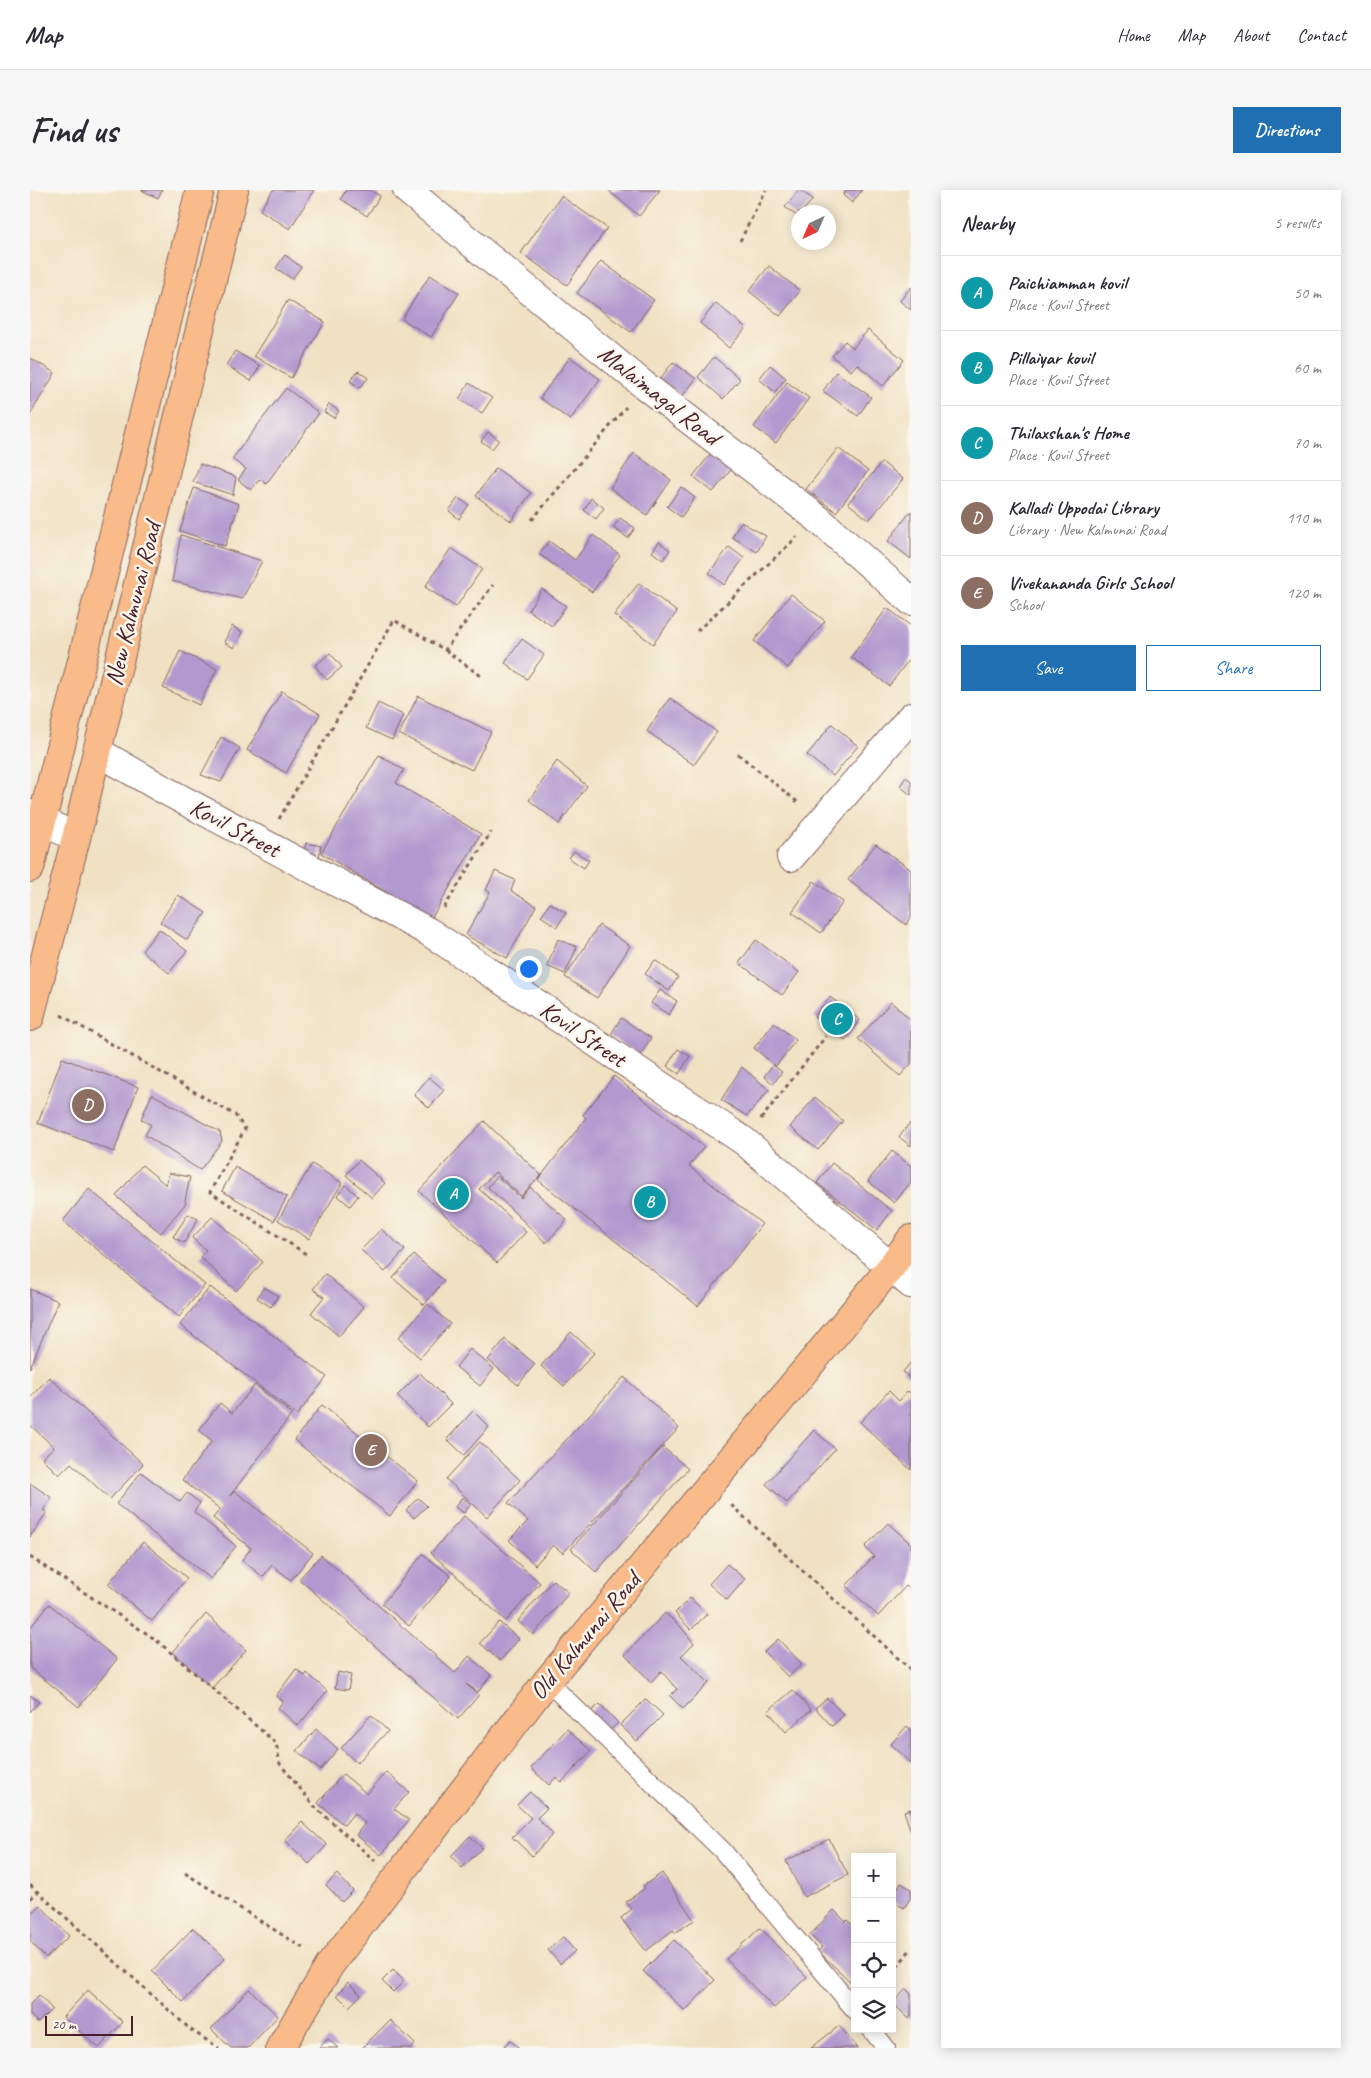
<!DOCTYPE html>
<html lang="en">
<head>
<meta charset="utf-8">
<style>
  :root { --surface:#fff; --page:#f7f7f7; --text:#2b2b33; --muted:#7c7c81; --line:#e1e1e2; --accent:#1f6fb2 }
  body { margin:0; font-family:Caveat,sans-serif; background:var(--page); color:var(--text) }
  .controls { position:absolute; right:15px; bottom:15px; display:grid; overflow:hidden; border-radius:0px; box-shadow:0 2px 12px #0003 }
  .controls button { width:45px; height:45px; display:grid; place-items:center; padding:0; border:0; border-bottom:1px solid var(--line); background:var(--surface); color:var(--text); font:25px sans-serif }
  .compass { position:absolute; left:761px; top:15px; width:45px; height:45px; border-radius:50%; background:var(--surface); box-shadow:0 2px 12px #0003; rotate:224deg }
  .scale { position:absolute; left:15px; bottom:12px; width:88px; box-sizing:border-box; padding-left:5px; border:2px solid #4a1f2b; border-top:0; font-size:14px; line-height:18px; white-space:nowrap; color:#4a1f2b; -webkit-text-stroke:4px #fbf7ec; paint-order:stroke }
  .you { position:absolute; left:498px; top:778px; width:18px; height:18px; margin:-12px; border:4px solid #fff; border-radius:50%; background:#1a73e8; box-shadow:0 0 0 8px #1a73e833 }
  .badge { display:grid; place-items:center; width:32px; height:32px; border-radius:50%; background:var(--accent); color:#fff; font-size:16px; font-weight:700 }
  .pin { position:absolute; translate:-50% -50%; border:2px solid #fff; box-shadow:0 1px 5px #0006 }
  .list { margin:0; padding:0; list-style:none }
  h2 { display:flex; justify-content:space-between; align-items:center; height:65px; margin:0; padding:0 20px; font-size:21px }
  h2 small { font-size:16px; font-weight:400; color:var(--muted) }
  .list li { display:grid; grid-template-columns:32px 1fr auto; gap:15px; align-items:center; box-sizing:border-box; height:75px; padding:0 20px; border-top:1px solid var(--line) }
  .list b { display:block; font-size:19px; white-space:nowrap }
  .list p { margin:0; font-size:16px; white-space:nowrap; color:var(--muted) }
  .list em { font-size:16px; font-style:normal; color:var(--muted) }
  .actions { display:flex; gap:10px; padding:15px 20px }
  .actions a { flex:1; padding:11px 0; border:1px solid var(--accent); border-radius:0px; text-align:center; font-size:18px; color:var(--accent) }
  .actions .main { background:var(--accent); color:#fff }
  .icon { flex:none; width:28px; height:28px; fill:none; stroke:currentColor; stroke-width:2; stroke-linecap:round; stroke-linejoin:round }
  .map { position:relative; flex:none; width:881px; height:1858px; overflow:hidden; border-radius:0px }
  header { display:flex; align-items:center; gap:30px; box-sizing:border-box; height:70px; padding:0 25px; background:var(--surface); border-bottom:1px solid var(--line) }
  header strong { font-size:24px }
  nav { display:flex; gap:28px; margin-inline-start:auto; font-size:18px }
  .intro { display:flex; align-items:center; justify-content:space-between; box-sizing:border-box; height:120px; padding:0 30px }
  h1 { margin:0; font-size:35px }
  .button { padding:12px 22px; border-radius:0px; background:var(--accent); color:#fff; font-size:18px; font-weight:700 }
  main { display:flex; gap:30px; padding:0 30px }
  aside { flex:1; background:var(--surface); border-radius:0px; box-shadow:0 2px 12px #0003 }
  .map>svg:first-child { display:block }
  .building { fill:#b199cf }
  .lines { fill:none; stroke-linecap:round; stroke-linejoin:round }
  .service-casing { stroke:#846360; stroke-width:20 }
  .minor-casing { stroke:#846360; stroke-width:30 }
  .primary-casing { stroke:#846360; stroke-width:30 }
  .trunk-casing { stroke:#846360; stroke-width:30 }
  .path { stroke:#846360; stroke-width:3; stroke-dasharray:4 4; stroke-linecap:butt }
  .service { stroke:#fff; stroke-width:18 }
  .minor { stroke:#fff; stroke-width:28 }
  .primary { stroke:#fabb8b; stroke-width:28 }
  .trunk { stroke:#fabb8b; stroke-width:28 }
  .labels { text-anchor:middle; dominant-baseline:central; stroke-width:5; stroke-linejoin:round; paint-order:stroke }
  .street-label { font-size:25px; fill:#4a1f2b; stroke:#fbf7ec }
</style>
</head>
<body>
<header>
<strong>Map</strong>
<nav><a>Home</a><a>Map</a><a>About</a><a>Contact</a></nav>
</header>
<div class="intro"><h1>Find us</h1><a class="button">Directions</a></div>
<main>
<div class="map">
<svg width="881" height="1858" viewBox="0 0 881 1858">
  <rect width="100%" height="100%" fill="#fbf7ec"/>
  <filter id="ink" filterUnits="userSpaceOnUse"><feTurbulence type="fractalNoise" baseFrequency=".02" numOctaves="2"/><feDisplacementMap in="SourceGraphic" scale="10" xChannelSelector="R" yChannelSelector="G"/><feConvolveMatrix kernelMatrix="1 2 1 2 8 2 1 2 1" color-interpolation-filters="sRGB"/></filter>
  <filter id="wash" filterUnits="userSpaceOnUse"><feTurbulence type="fractalNoise" baseFrequency=".0096" numOctaves="4" result="noise"/><feDisplacementMap in="SourceGraphic" scale="20" xChannelSelector="R" yChannelSelector="G"/><feGaussianBlur stdDeviation="1.12" result="paint"/><feColorMatrix in="noise" values="0 0 0 0 0 0 0 0 0 0 0 0 0 0 0 0 0 1.4 0 .05"/><feComposite in="paint" operator="in"/></filter>
  <g filter="url(#wash)">
    <rect width="100%" height="100%" fill="#f0e1c3"/>
    <g id="blocks">
      <path class="building" d="M111,0H132L128,8Z
        M243,0H284L260,39L230,20Z
        M316,0H340L350,6L337,26L311,9Z
        M578,0H630L609,26Z
        M769,0L783,9L772,22H768V27L755,17Z
        M817,0H832L822,13L813,5Z
        M531,6L577,38L537,95L491,63Z
        M255,65L271,77L262,89L246,78Z
        M571,71L624,110L601,142L547,103Z
        M739,76L770,101L750,126L719,101Z
        M400,85L429,103L401,147L372,129Z
        M881,97V120L870,111Z
        M258,110L295,132L261,188L224,166Z
        M686,113L716,138L699,158L670,133Z
        M838,140L874,170L853,196L827,174L821,181L802,166L815,151L823,158Z
        M205,161L230,176L221,191L196,175Z
        M540,167L570,189L540,230L510,208Z
        M684,167L710,189L693,209L668,187Z
        M0,168L25,183L0,225Z
        M643,172L666,189L652,206L630,189Z
        M740,175L756,188L745,202L729,189Z
        M328,181L338,188L330,198L320,191Z
        M806,182L841,207L828,226L793,201Z
        M757,192L779,208L746,253L724,237Z
        M439,193L462,208L452,223L429,209Z
        M256,198L289,223L236,294L230,289L221,300L208,290L216,279L202,269Z
        M299,214L309,221L304,228L294,222Z
        M458,242L469,250L462,259L451,251Z
        M687,256L707,272L683,302L663,286Z
        M808,258L838,281L806,322L776,299Z
        M604,263L641,290L617,325L580,298Z
        M852,272L873,289L839,330L818,313Z
        M170,274L206,287L203,305L163,292Z
        M466,278L501,303L481,331L446,306Z
        M651,297L665,308L651,327L637,317Z
        M164,298L209,314L195,356L150,341Z
        M428,308L439,315L429,329L419,321Z
        M561,308L574,318L566,329L554,320Z
        M881,321V369L858,351Z
        M590,328L605,338L598,348L583,338Z
        M711,332L736,346L727,362L702,347Z
        M151,345L232,371L212,409L142,391Z
        M563,345L590,365L562,402L509,364L519,351L545,370Z
        M629,352L640,360L633,370L622,362Z
        M699,357L714,368L694,395L679,383Z
        M421,358L452,379L426,417L395,397Z
        M609,393L647,422L623,454L584,425Z
        M512,399L536,416L522,436L498,420Z
        M761,404L795,431L758,478L724,451Z
        M857,418L881,436V467L859,496L821,467Z
        M202,436L212,442L204,458L194,452Z
        M492,449L514,465L497,489L475,473Z
        M150,461L187,479L169,515L133,498Z
        M300,463L312,477L297,490L285,476Z
        M252,501L290,524L256,583L217,560Z
        M388,506L461,542L442,580L369,544Z
        M640,508L687,542L664,575L617,541Z
        M348,513L373,525L362,550L336,538Z
        M802,534L828,556L803,586L777,565Z
        M191,547L210,558L191,592L171,585Z
        M349,565L374,580L366,593L451,644L401,729L291,663Z
        M527,571L557,596L529,634L499,610Z
        M876,587L881,591V605L870,596Z
        M276,653L291,656L288,673L272,669Z
        M846,654L881,680V728L876,735L818,690Z
        M544,661L559,670L554,678L539,668Z
        M465,681L485,690L481,701L506,716L477,768L436,745L460,702L456,700Z
        M784,691L813,712L791,743L762,722Z
        M148,705L176,723L157,750L130,732Z
        M520,713L536,723L527,737L511,726Z
        M569,735L600,756L567,808L535,787Z
        M129,739L157,761L139,783L112,761Z
        M528,749L547,757L535,784L517,776Z
        M726,750L769,782L752,805L709,773Z
        M625,770L648,787L639,801L615,784Z
        M630,800L647,811L639,825L621,813Z
        M800,807L830,830L815,850L784,827Z
        M861,812L881,830V874L870,886L828,849Z
        M591,828L621,848L610,865L580,846Z
        M744,833L766,850L746,876L724,858Z
        M648,859L660,866L649,884L637,876Z
        M32,868L108,897L84,962L8,933Z
        M743,875L752,882L743,894L734,886Z
        M712,877L739,900L717,926L691,910Z
        M584,886L674,957L659,976L732,1034L668,1116L508,990L556,928L553,925Z
        M399,887L414,900L399,918L384,905Z
        M122,904L190,942L192,951L170,980L115,945L121,935L111,929Z
        M785,907L813,931L788,960L760,937Z
        M454,931L511,985L491,1006L465,982L449,999L496,1042L467,1073L389,1001Z
        M881,932V956L869,947Z
        M862,961L881,976V992L864,1013L838,991Z
        M329,970L355,993L342,1008L316,985Z
        M802,973L862,1021L847,1040L787,993Z
        M282,974L312,993L279,1049L248,1030Z
        M112,975L136,995L139,983L160,987L155,1011L156,1013L131,1043L86,1006Z
        M205,977L257,1007L244,1031L192,1001Z
        M467,986L491,1008L500,997L537,1030L516,1053L458,997Z
        M316,995L328,1006L320,1016L307,1005Z
        M59,999L175,1095L149,1127L33,1031Z
        M158,1024L168,1029L154,1053L143,1047Z
        M182,1027L233,1072L206,1101L170,1067L176,1060L162,1048Z
        M351,1039L375,1060L355,1082L331,1060Z
        M384,1065L414,1091L394,1115L363,1088Z
        M295,1084L334,1117L309,1146L281,1123L294,1107L283,1099Z
        M180,1097L297,1187L267,1225L150,1135Z
        M234,1097L248,1106L241,1117L227,1108Z
        M0,1099L28,1111L0,1178Z
        M398,1114L420,1134L390,1168L368,1148Z
        M541,1142L564,1163L534,1196L511,1176Z
        M475,1149L505,1174L488,1195L458,1170Z
        M440,1159L464,1179L450,1196L426,1177Z
        M881,1172V1189L873,1182Z
        M390,1183L421,1214L398,1237L367,1206Z
        M19,1187L113,1274L80,1309L41,1273L29,1285L12,1268L24,1257L0,1235V1208Z
        M594,1187L649,1238L533,1363L523,1355L505,1375L479,1350L498,1331L478,1313Z
        M225,1195L262,1224L199,1307L205,1301L283,1363L261,1390L242,1375L233,1387L212,1370L221,1358L183,1328L190,1319L152,1290L182,1251L169,1240L190,1213L202,1223Z
        M859,1201L869,1211L878,1201L881,1204V1280L830,1232Z
        M292,1215L388,1291L360,1326L264,1250Z
        M443,1221L459,1237L434,1265L417,1249Z
        M784,1240L805,1259L757,1313L736,1294Z
        M450,1252L490,1290L457,1327L416,1289Z
        M633,1257L658,1279L566,1382L541,1359Z
        M111,1282L150,1312L157,1303L170,1313L164,1322L206,1356L181,1389L86,1314Z
        M0,1293L22,1308L13,1320L17,1322L0,1347Z
        M432,1307L441,1314L434,1323L425,1317Z
        M388,1308L397,1316L384,1328L376,1320Z
        M434,1326L510,1393L476,1431L401,1363Z
        M858,1333L881,1354V1400L876,1396L848,1426L816,1396L844,1366L835,1357Z
        M113,1352L157,1388L122,1431L78,1394Z
        M393,1364L421,1386L379,1436L352,1414Z
        M291,1365L425,1483L439,1466L461,1485L448,1502L436,1494L449,1505L428,1529L269,1389Z
        M697,1374L715,1389L697,1410L679,1394Z
        M523,1390L539,1403L503,1445L488,1431Z
        M660,1408L677,1424L661,1440L645,1423Z
        M19,1414L87,1469L49,1517L0,1478V1438Z
        M635,1423L650,1436L664,1453L651,1466L679,1493L653,1519L640,1506L647,1499L631,1481L621,1492L595,1465Z
        M176,1424L216,1460L182,1498L143,1462Z
        M469,1432L489,1449L470,1471L450,1453Z
        M748,1449L772,1474L758,1487L734,1462Z
        M266,1479L275,1486L277,1483L297,1501L268,1536L248,1518L253,1511L246,1506Z
        M308,1482L321,1485L318,1500L305,1498Z
        M763,1500L781,1520L756,1542L738,1521Z
        M0,1505L9,1512L0,1522Z
        M797,1508L814,1525L802,1536L785,1518Z
        M616,1509L633,1525L607,1551L590,1535Z
        M570,1514L588,1533L578,1542L559,1523Z
        M341,1525L358,1541L327,1573L311,1558Z
        M877,1536L881,1540V1573L861,1554Z
        M286,1539L308,1559L290,1580L267,1561Z
        M537,1539L561,1561L532,1592L526,1587L519,1595L501,1578Z
        M356,1582L379,1602L364,1619L379,1630L351,1665L326,1645L335,1633L324,1623L314,1635L288,1613L313,1584L337,1604Z
        M500,1602L517,1618L507,1628L523,1644L502,1666L482,1647L501,1628L487,1615Z
        M881,1619V1642L874,1621Z
        M272,1632L297,1655L279,1674L255,1650Z
        M440,1646L452,1658L432,1678L421,1666Z
        M799,1649L818,1685L774,1707L756,1671Z
        M632,1683L664,1730L645,1743L643,1740L616,1761L591,1728L602,1719L596,1712L615,1698L613,1696Z
        M307,1684L323,1701L312,1712L296,1695Z
        M871,1693L881,1699V1707L874,1718L862,1711V1706Z
        M10,1715L39,1746L16,1768L0,1751V1724Z
        M804,1720L816,1732L817,1730L825,1737V1790L822,1793L788,1761L792,1757L780,1745Z
        M163,1738L195,1768L153,1812L122,1781Z
        M730,1738L777,1787L744,1818L696,1769Z
        M533,1747L545,1761L530,1774L518,1760Z
        M644,1750L685,1790L655,1821L613,1781Z
        M363,1780L374,1791L363,1802L352,1791Z
        M318,1792L331,1805L319,1817L307,1805Z
        M219,1799L248,1826L218,1858H201L181,1839Z
        M876,1799L881,1804V1826L879,1829L863,1813Z
        M58,1800L93,1832L69,1858L33,1827Z
        M9,1805L22,1819L8,1833L0,1825V1814Z
        M360,1830L385,1854L382,1858H332Z
        M809,1836L828,1858H781Z
        M298,1849L308,1858H289Z
        M480,1850L489,1858H473Z"/>
    </g>
  </g>
  <g filter="url(#ink)">
    <use href="#blocks" fill-opacity="0" stroke="#846360" stroke-width="1"/>
    <g class="lines">
      <defs>
        <path id="service" d="M517,1491L692,1660L825,1820
          M841,1839L856,1858"/>
        <path id="minor" d="M377,0L614,195L787,328L881,411
          M67,561L129,597L399,742L714,951L881,1094
          M0,624L46,648
          M761,667L881,527"/>
        <path id="primary" d="M250,1858L300,1775L517,1491L861,1077L881,1049"/>
        <path id="trunk" d="M0,678L170,0
          M0,827L46,648L204,0"/>
      </defs>
      <use href="#service" class="service-casing"/>
      <use href="#minor" class="minor-casing"/>
      <use href="#primary" class="primary-casing"/>
      <use href="#trunk" class="trunk-casing"/>
      <path class="path" d="M710,51L736,0
        M502,330L596,217
        M667,441L767,347
        M415,460L454,488
        M708,564L770,614
        M249,629L364,430L415,460L463,395
        M414,718L461,642
        M31,825L205,925L215,939L180,1002L276,1064
        M731,929L796,846
        M701,1315L881,1480
        M0,1367L125,1449L246,1553L250,1574L286,1618L345,1671
        M155,1683L276,1760
        M0,1695L161,1840L189,1858
        M0,1709L7,1701
        M862,1783L881,1759"/>
      <use href="#service" class="service"/>
      <use href="#minor" class="minor"/>
      <use href="#primary" class="primary"/>
      <use href="#trunk" class="trunk"/>
    </g>
  </g>
  <g class="labels">
    <g class="street-label">
      <text transform="translate(629 205) rotate(38)">Malaimagal Road</text>
      <text transform="translate(103 414) rotate(-76)">New Kalmunai Road</text>
      <text transform="translate(205 638) rotate(28)">Kovil Street</text>
      <text transform="translate(553 844) rotate(34)">Kovil Street</text>
      <text transform="translate(555 1446) rotate(-50)">Old Kalmunai Road</text>
    </g>
  </g>
</svg>
<div class="controls">
<button>+</button>
<button>−</button>
<button><svg class="icon" aria-label="locate" viewBox="0 0 24 24"><circle cx="12" cy="12" r="6"/><path d="M12 2v4M12 18v4M2 12h4M18 12h4"/></svg></button>
<button><svg class="icon" aria-label="layers" viewBox="0 0 24 24"><path d="M12 4l9 5-9 5-9-5zM3 14l9 5 9-5"/></svg></button>
</div>
<svg class="compass" viewBox="-18 -18 36 36"><path d="M0-13l5 13h-10z" fill="#e53935"/><path d="M0 13l5-13h-10z" fill="#7c7c81"/></svg>
<div class="scale">20 m</div>
<div class="you"></div>
<div class="pin badge" style="left:423px;top:1004px;background:#0f9aa8">A</div>
<div class="pin badge" style="left:620px;top:1012px;background:#0f9aa8">B</div>
<div class="pin badge" style="left:807px;top:829px;background:#0f9aa8">C</div>
<div class="pin badge" style="left:58px;top:915px;background:#8d6e63">D</div>
<div class="pin badge" style="left:341px;top:1260px;background:#8d6e63">E</div>
</div>
<aside>
<h2>Nearby<small>5 results</small></h2>
<ul class="list">
<li><span class="badge" style="background:#0f9aa8">A</span><div><b>Paichiamman kovil</b><p>Place · Kovil Street</p></div><em>50 m</em></li>
<li><span class="badge" style="background:#0f9aa8">B</span><div><b>Pillaiyar kovil</b><p>Place · Kovil Street</p></div><em>60 m</em></li>
<li><span class="badge" style="background:#0f9aa8">C</span><div><b>Thilaxshan's Home</b><p>Place · Kovil Street</p></div><em>70 m</em></li>
<li><span class="badge" style="background:#8d6e63">D</span><div><b>Kalladi Uppodai Library</b><p>Library · New Kalmunai Road</p></div><em>110 m</em></li>
<li><span class="badge" style="background:#8d6e63">E</span><div><b>Vivekananda Girls School</b><p>School</p></div><em>120 m</em></li>
</ul>
<div class="actions"><a class="main">Save</a><a>Share</a></div>
</aside>
</main>
</body>
</html>
